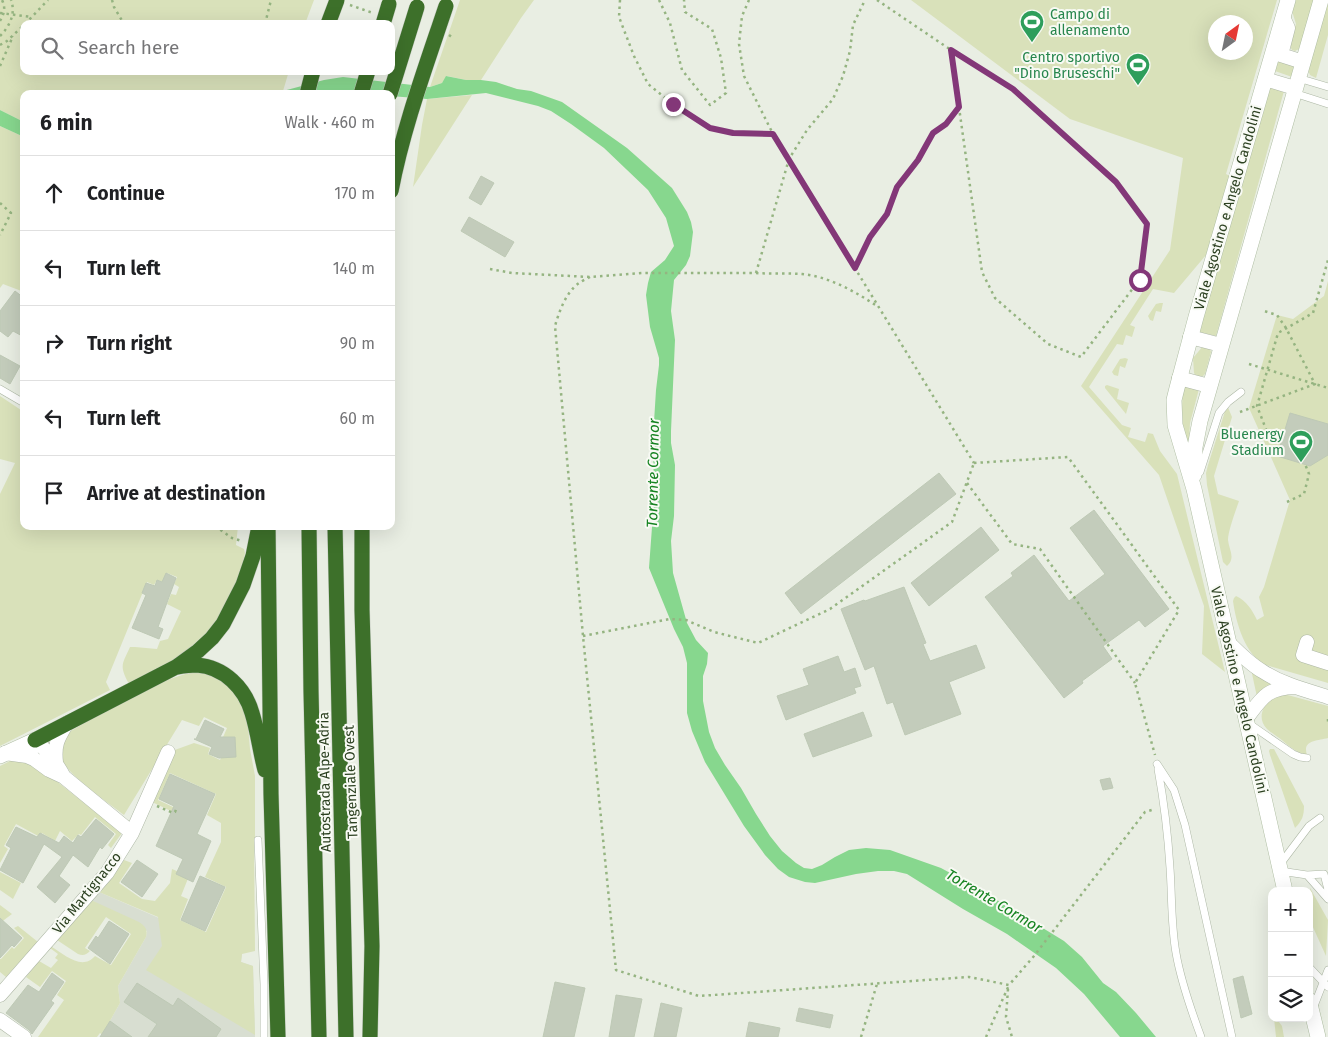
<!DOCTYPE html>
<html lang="en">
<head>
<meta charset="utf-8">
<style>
  :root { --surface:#fff; --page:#f6f6f6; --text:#202124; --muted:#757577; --line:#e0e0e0 }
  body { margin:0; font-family:"Fira Sans",sans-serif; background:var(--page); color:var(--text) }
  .controls { position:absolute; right:15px; bottom:15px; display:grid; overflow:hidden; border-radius:10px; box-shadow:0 5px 20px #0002 }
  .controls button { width:45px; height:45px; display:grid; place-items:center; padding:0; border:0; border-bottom:1px solid var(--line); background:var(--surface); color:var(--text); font:25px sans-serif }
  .compass { position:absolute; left:1208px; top:15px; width:45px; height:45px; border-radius:50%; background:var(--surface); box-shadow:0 5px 20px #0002; rotate:33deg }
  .stop { position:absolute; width:15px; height:15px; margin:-11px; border:4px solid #833778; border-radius:50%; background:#fff }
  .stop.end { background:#833778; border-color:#fff; box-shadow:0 1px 5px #0008 }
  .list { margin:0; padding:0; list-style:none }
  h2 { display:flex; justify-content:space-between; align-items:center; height:65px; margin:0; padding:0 20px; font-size:21px }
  h2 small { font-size:16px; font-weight:400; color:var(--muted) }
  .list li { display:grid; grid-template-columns:32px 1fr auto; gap:15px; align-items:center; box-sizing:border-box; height:75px; padding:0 20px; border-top:1px solid var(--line) }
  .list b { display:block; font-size:19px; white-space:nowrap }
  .list em { font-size:16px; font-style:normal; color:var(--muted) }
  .icon { flex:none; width:28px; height:28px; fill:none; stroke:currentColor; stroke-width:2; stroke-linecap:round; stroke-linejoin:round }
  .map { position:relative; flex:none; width:1328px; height:1037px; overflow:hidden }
  .search { position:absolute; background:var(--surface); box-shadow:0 5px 20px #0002; left:20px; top:20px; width:375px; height:55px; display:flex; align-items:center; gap:12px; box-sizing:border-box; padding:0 18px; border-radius:10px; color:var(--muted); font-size:19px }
  .panel { position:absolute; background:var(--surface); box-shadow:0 5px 20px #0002; left:20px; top:90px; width:375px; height:440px; border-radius:10px }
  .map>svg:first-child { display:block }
  .built { fill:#d8ded1 }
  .green { fill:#d9e1ba; fill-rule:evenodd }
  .water { fill:#87d78e }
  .building { fill:#c3ccbb; stroke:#bec9b5 }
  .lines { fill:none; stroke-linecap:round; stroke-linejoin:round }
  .lane-casing { stroke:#adb7a5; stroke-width:8 }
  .street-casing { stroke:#adb7a5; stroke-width:15 }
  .secondary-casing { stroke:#afbea3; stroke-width:16 }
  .highway-casing { stroke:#c4cac1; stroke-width:16 }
  .path { stroke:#95b481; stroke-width:2.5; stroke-dasharray:2.5 4; stroke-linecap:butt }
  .lane { stroke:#fff; stroke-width:7 }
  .street { stroke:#fff; stroke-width:14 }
  .secondary { stroke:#fff; stroke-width:15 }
  .highway { stroke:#3d702a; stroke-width:15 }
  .highway-bridge-casing { stroke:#c4cac1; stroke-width:16; stroke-linecap:butt }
  .highway-bridge { stroke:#3d702a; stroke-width:15 }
  .route { stroke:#833778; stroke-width:6 }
  .labels { text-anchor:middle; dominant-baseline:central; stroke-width:4; stroke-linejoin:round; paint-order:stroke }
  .leisure-label { font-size:14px; fill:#27864d; stroke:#f8faf4; text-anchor:end }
  .street-label { font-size:14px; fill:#2c4121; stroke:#f8faf4 }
  .water-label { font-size:15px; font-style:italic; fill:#158320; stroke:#f8faf4 }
</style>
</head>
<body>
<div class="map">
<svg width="1328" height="1037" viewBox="0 0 1328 1037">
  <rect width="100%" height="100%" fill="#e9eee3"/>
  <path class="built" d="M99,892L242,954L241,962L253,966L255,1037H116L106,1028L120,1003L118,986L146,937L147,931L91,900Z"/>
  <path class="green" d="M0,0H314L305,24H24V71H289L283,91L277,94H24V122L0,110Z
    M460,0H534L521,18L481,80H466L447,76L442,83L430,87Z
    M911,0H1277L1226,174L1230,176L1206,255L1174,293L1153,289L1130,325L1135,327L1132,337L1126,335L1123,345L1117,344L1089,387L1122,425L1131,428L1128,437L1145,442L1148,433L1153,434L1160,451L1177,474L1225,672L1202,654L1204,606L1159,475L1081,386L1170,250L1183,158L1070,119ZM1216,22H1246V52H1216Z
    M1295,0H1315L1301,48L1295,51L1292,50L1289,44L1296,24L1292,11Z
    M1328,2V35L1316,78L1310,75L1308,70Z
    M1279,60L1295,65L1292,77L1275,71Z
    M1270,87L1284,91L1216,336L1199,332Z
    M472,95L413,187L422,125L427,99Z
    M0,126L24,137V292L3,284L0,288Z
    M1328,281V683L1266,665C1245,655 1236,623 1233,601L1234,598L1236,596C1247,601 1252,610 1257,620L1264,616L1259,597L1264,587L1290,500L1249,408L1277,315L1293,319L1324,296Z
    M1160,303H1163L1161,312L1156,311L1153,321L1150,320L1148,316L1156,304Z
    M1203,346L1210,349L1211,352L1205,374L1203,376L1197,377L1194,373L1193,358Z
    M1125,358L1128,359L1125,368L1120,366L1118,376L1114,375L1112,372L1120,359Z
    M1107,385L1119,389L1117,399L1129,403L1126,414L1105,388V386Z
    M1184,385L1199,389L1190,423L1188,458C1183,433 1180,410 1184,385Z
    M0,396L24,412V526H238L236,545L244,549L245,553L242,567L237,585L217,623L180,657L129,684C119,665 122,665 130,647H135L157,649L160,641L168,639L181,611L167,604L171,594L176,595L179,587L174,584L177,577L167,573L163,582L157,580L154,585L147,582L106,682L110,690L0,746V494L15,463L0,459Z
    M1227,405L1232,417L1214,476L1218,494L1239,501C1236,510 1228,531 1228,540C1229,550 1236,558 1227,566L1223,562L1207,485L1206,473L1208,465Z
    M1251,669L1284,685L1257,697Z
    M194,672L209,674L223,679L242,701L248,726L250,749L255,776V838H254L255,951L242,954L241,962L253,966L255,1035L146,970L162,946L158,917L99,892L116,872L124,860L132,863L119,883L142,899L155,901L170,883L172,869L189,876L181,896L188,899L180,920L206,932L226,887L205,877L221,842V823L207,815L216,794L170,773L158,800L175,808L173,812L152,802L172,751L194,743L210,748L208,754L220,760L226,748L220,744L227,728L204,717L199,726L182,720L124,815C111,805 67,774 62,760C59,750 65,739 71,731C90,719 110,709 129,699C151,687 170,677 194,672Z
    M1284,694L1328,706V738C1317,741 1302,740 1307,755C1297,753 1290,747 1283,741C1278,737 1271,733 1267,729C1257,719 1262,705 1273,698C1276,696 1281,695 1284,694Z
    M1270,749H1274L1304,806C1304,816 1302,821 1295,828L1270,755L1269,751Z
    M16,760L33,765L45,772L122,833L111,848L108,845L116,834L95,817L81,835L79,834L72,841L60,831L55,841L42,833L40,837L16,824L4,846L8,849L0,863V766L10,761Z
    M0,872L21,883L13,899L0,890Z
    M1310,888L1328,920L1326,956L1312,925Z
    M91,900L139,922C145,926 148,929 146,937L118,986L120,1003L106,1028L105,1037L100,1033L97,1037H38L64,1000L57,995L66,981L52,971L40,987L26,977L39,961L51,968L58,960L55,958L58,954L50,948L52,947C65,955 82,971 95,956L111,965L131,934L106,917L85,948L90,951C86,955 83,956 78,954L57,940Z
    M0,905L12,914L0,923Z
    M18,926L38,942L6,977L0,972V959H1L12,947L14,949L24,938L14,928Z
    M1274,1018H1276L1282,1026L1284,1037H1276Z"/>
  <path class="water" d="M446,76L466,80H481L496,82L517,89L531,91L562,102L627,148L672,188L687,212L691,222L693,232L690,256L686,265L674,280L671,311L675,340L671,431V443L675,465L674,516L671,541L673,573L687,623L696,640L708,653L707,664L703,676V701L709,732L715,748L725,765L741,788L756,814L770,836L782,851L796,863L804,868L812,869L822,865L835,857L849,850L866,848L890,850L941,868L963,880L985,895L1001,902L1009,909L1028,919L1064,941L1082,957L1103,983L1116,992L1136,1013L1156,1037H1120L1084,994L1056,968L1007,934L963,909L907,874L894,871H878L856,874L815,883L805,882L789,877L778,869L765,855L744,826L705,762L692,731L687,713V663L683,647L674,629L649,568L654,500L653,438L656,390L659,365V358L650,327L646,295L648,283L651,272L665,260L674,246L666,218L648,190L604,148L571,124L551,111L538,106L486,93L427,99L391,96V94H362L321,90L311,94H277L283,91L324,80L343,77L430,87L442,83Z
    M0,110L24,122V137L0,126Z"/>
  <path class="building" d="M481,176L494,183L481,205L469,198Z
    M469,217L514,242L505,257L461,231Z
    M15,291L24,298V337L13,331L8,337L0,331V311Z
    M0,355L20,366L10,384L0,378Z
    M1290,413L1328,424V455L1310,466L1277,456Z
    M939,473L956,494L801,614L785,593Z
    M1094,510L1169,609L1145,627L1139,620L1103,646L1112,659L1082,681L1083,683L1064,698L985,597L1013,576L1011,573L1034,555L1069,601L1105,574L1070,528Z
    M981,527L999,550L929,606L911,583Z
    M166,573L176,578L158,627L163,629L159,639L132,628L146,595L142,593L146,583L155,586L157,580L162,582Z
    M904,587L926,643L923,644L930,661L976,645L985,668L949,682L961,714L905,735L893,702L887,704L874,666L865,670L841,609L864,600L865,601Z
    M838,656L844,672L855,668L861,686L854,688L856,693L786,720L777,696L809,685L803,669Z
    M863,712L872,736L813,757L804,734Z
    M205,720L224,729L220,737H235L236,757L219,758L209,754L212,747L194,739H196Z
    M170,774L215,794L197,834L211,841L193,882L176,874L183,859L156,846L174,806L159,799Z
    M1110,778L1113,788L1103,790L1100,780Z
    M96,819L114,834L102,849L100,847L88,867L73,855L59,876L70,885L55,903L37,887L62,857L44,844L23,883L0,870L11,848L6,845L16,827L37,837L40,833L59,843L64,836L73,843L78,835L81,837Z
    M137,860L158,874L142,897L121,882Z
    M200,876L225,887L205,931L181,920Z
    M0,918L22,938L14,947L12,945L0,958Z
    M109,921L129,934L110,964L88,948L96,936L98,938Z
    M52,973L64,982L51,1001L54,1003L32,1034L29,1030L6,1013L28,985L39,992Z
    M1243,976L1252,1014L1241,1018L1233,979Z
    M555,982L585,988L574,1037H543Z
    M137,983L173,1006L178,998L221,1029L216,1037H148L157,1024L124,1002Z
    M616,995L642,999L634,1037H609Z
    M661,1003L682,1008L676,1037H654Z
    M799,1008L833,1015L830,1028L796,1021Z
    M110,1021L132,1037H100Z
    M749,1022L780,1028L778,1037H746Z"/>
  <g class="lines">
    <defs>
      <path id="lane" d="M1298,78L1328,87
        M1294,93L1328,104
        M0,389L24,403
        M1200,472L1219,413L1228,402L1241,392
        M1248,723L1293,754L1300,757L1307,758
        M1157,764L1174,790L1185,825L1232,1037
        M1158,769C1164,802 1168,835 1170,868C1172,896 1171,925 1176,953C1181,982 1191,1010 1201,1037
        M258,840L264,984V1037
        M1281,863L1309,826L1320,818
        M1280,871L1307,875L1328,899
        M1307,875L1324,874L1328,890
        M1309,967L1328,987
        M1314,1006L1328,970"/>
      <path id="street" d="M1283,17L1288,28L1281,55L1303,62
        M1265,79L1295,88
        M1190,337L1221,345
        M1179,378L1209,386
        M1307,642L1303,655L1328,663
        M1229,643C1239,653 1250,664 1262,671C1282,684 1305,690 1328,697
        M1246,719C1262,698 1266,688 1295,687
        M33,748L35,740C48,751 56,762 64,777
        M5,753L27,756L34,759L49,770L64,777L132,833
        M56,762C54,744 58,738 67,723
        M0,995L107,873L132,833L168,752
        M0,1020L24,1037"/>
      <path id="secondary" d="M1194,475L1195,447L1200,421L1321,0
        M0,756L35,740
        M1285,891L1194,489L1175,425L1174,400L1177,388L1196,317L1288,0
        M1309,1000L1318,1037"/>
      <path id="highway" d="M307,94L313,71
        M361,94L368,71
        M268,526L271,794L278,1037
        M309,526L311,691L319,1037
        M335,526L346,1037
        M362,526V610L372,946L370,1037
        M177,667C183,666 190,665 197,665C224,667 245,688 252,713C258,732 260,752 265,770
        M35,740L176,667L198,651L212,638L223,624L243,585L253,556L259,526"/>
    </defs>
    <use href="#lane" class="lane-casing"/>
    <use href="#street" class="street-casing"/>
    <use href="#secondary" class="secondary-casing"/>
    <use href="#highway" class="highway-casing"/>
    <path class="path" d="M112,0L114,7L124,24
      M620,0L619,17L634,56L648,84L673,104L710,129L733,133L773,134
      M659,0L670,23L682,70L710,105L726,93L721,58L712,29L685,12L684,0
      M749,0L742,16L739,44L744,76L773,134L974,463
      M877,0L951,50L1013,89L1116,182L1147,224L1140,279L1081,357L1048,344L995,298L982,272L951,50
      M350,5L373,13
      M0,13L32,17
      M0,21C4,14 6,8 2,0
      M25,24L48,0
      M265,24L271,0
      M449,35L454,39
      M0,36C10,26 16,13 11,0
      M0,45L7,41L24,25
      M0,66L13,36
      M0,203L11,213L0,235
      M855,268L870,237L887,214L897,187L918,160L933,133L946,124L959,107
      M490,269L512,273L590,277L642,273H756L789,159L807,130L833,99L843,76L850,51L853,25L865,0
      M756,273C771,274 787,273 802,274C830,277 854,291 877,306
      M590,277C586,279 582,281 579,283C566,292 559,312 555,326L583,636L616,970L699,996L969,977L1009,985L1034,956L1145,812L1155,809
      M1249,364L1328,388
      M1240,412L1315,384L1286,328L1277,315L1264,311
      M1276,455L1257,406L1278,333L1313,313L1328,260
      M974,463L1068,457L1179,610L1135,683L1155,755
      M967,483L1012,544L1040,549L1135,683
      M1287,502L1304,494L1309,474L1305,464
      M215,526L232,538L242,541
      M583,636L670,619L686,620L714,632L758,643L830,609L952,522L974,463
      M1328,719V722
      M157,806L173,813L175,812L177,807
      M1008,989L1006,1017L1012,1037
      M861,1037L877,984
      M986,1037L1009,985"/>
    <use href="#lane" class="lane"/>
    <use href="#street" class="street"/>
    <use href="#secondary" class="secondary"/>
    <use href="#highway" class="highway"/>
    <defs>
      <path id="highway-bridge" d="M328,24L337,0
        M383,24L389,4
        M390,94L417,7
        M391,191C403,128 426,66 446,6"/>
    </defs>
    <use href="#highway-bridge" class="highway-bridge-casing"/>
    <use href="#highway-bridge" class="highway-bridge"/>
  </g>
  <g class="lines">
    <path class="route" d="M673,104L710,128L733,133L773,134L855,268L870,237L887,214L897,187L918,160L933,133L946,124L959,107L951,50L1013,89L1116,182L1147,224L1140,280"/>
  </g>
  <defs>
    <symbol id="stadium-pin" viewBox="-11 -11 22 30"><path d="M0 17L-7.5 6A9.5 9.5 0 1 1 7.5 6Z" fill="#2e9e5b" stroke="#f8faf4"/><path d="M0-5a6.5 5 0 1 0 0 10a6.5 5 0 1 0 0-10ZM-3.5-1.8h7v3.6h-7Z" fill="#fff"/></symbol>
  </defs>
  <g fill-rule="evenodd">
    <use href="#stadium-pin" x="1018" y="8" width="28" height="38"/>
    <use href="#stadium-pin" x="1124" y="51" width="28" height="38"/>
    <use href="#stadium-pin" x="1287" y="428" width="28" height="38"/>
  </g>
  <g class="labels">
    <g class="leisure-label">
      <text x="1050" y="14" text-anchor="start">Campo di<tspan x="1050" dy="16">allenamento</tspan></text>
      <text x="1120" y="57">Centro sportivo<tspan x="1120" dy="16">"Dino Bruseschi"</tspan></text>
      <text x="1284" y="434">Bluenergy<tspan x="1284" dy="16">Stadium</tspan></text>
    </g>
    <g class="street-label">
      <text transform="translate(1228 208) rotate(-74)">Viale Agostino e Angelo Candolini</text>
      <text transform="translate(1239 690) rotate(77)">Viale Agostino e Angelo Candolini</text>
      <text transform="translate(325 782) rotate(-91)">Autostrada Alpe-Adria</text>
      <text transform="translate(351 782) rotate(-92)">Tangenziale Ovest</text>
      <text transform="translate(87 893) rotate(-51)">Via Martignacco</text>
    </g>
    <g class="water-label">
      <text transform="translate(653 473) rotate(-89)">Torrente Cormor</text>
      <text transform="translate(994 901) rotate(31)">Torrente Cormor</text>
    </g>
  </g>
</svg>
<div class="controls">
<button>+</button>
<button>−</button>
<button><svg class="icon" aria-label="layers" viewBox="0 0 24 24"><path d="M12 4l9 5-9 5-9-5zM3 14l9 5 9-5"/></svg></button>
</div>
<svg class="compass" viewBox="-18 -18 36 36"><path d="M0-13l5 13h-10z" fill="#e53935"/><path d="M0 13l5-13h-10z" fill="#757577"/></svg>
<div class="stop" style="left:1140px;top:280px"></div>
<div class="stop end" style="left:673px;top:104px"></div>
<div class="search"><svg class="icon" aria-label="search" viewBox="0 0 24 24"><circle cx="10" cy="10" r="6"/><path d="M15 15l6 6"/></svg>Search here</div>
<section class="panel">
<h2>6 min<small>Walk · 460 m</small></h2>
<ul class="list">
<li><svg class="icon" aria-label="ahead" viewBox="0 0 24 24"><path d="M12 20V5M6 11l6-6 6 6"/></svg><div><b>Continue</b></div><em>170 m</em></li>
<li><svg class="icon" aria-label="left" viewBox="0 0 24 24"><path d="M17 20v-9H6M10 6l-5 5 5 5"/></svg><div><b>Turn left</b></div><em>140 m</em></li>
<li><svg class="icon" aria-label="right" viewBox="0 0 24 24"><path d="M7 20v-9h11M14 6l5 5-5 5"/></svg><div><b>Turn right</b></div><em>90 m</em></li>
<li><svg class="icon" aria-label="left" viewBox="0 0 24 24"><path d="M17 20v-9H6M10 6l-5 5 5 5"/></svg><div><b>Turn left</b></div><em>60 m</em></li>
<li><svg class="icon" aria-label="arrive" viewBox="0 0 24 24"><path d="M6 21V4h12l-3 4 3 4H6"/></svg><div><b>Arrive at destination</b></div></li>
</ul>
</section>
</div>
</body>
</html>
